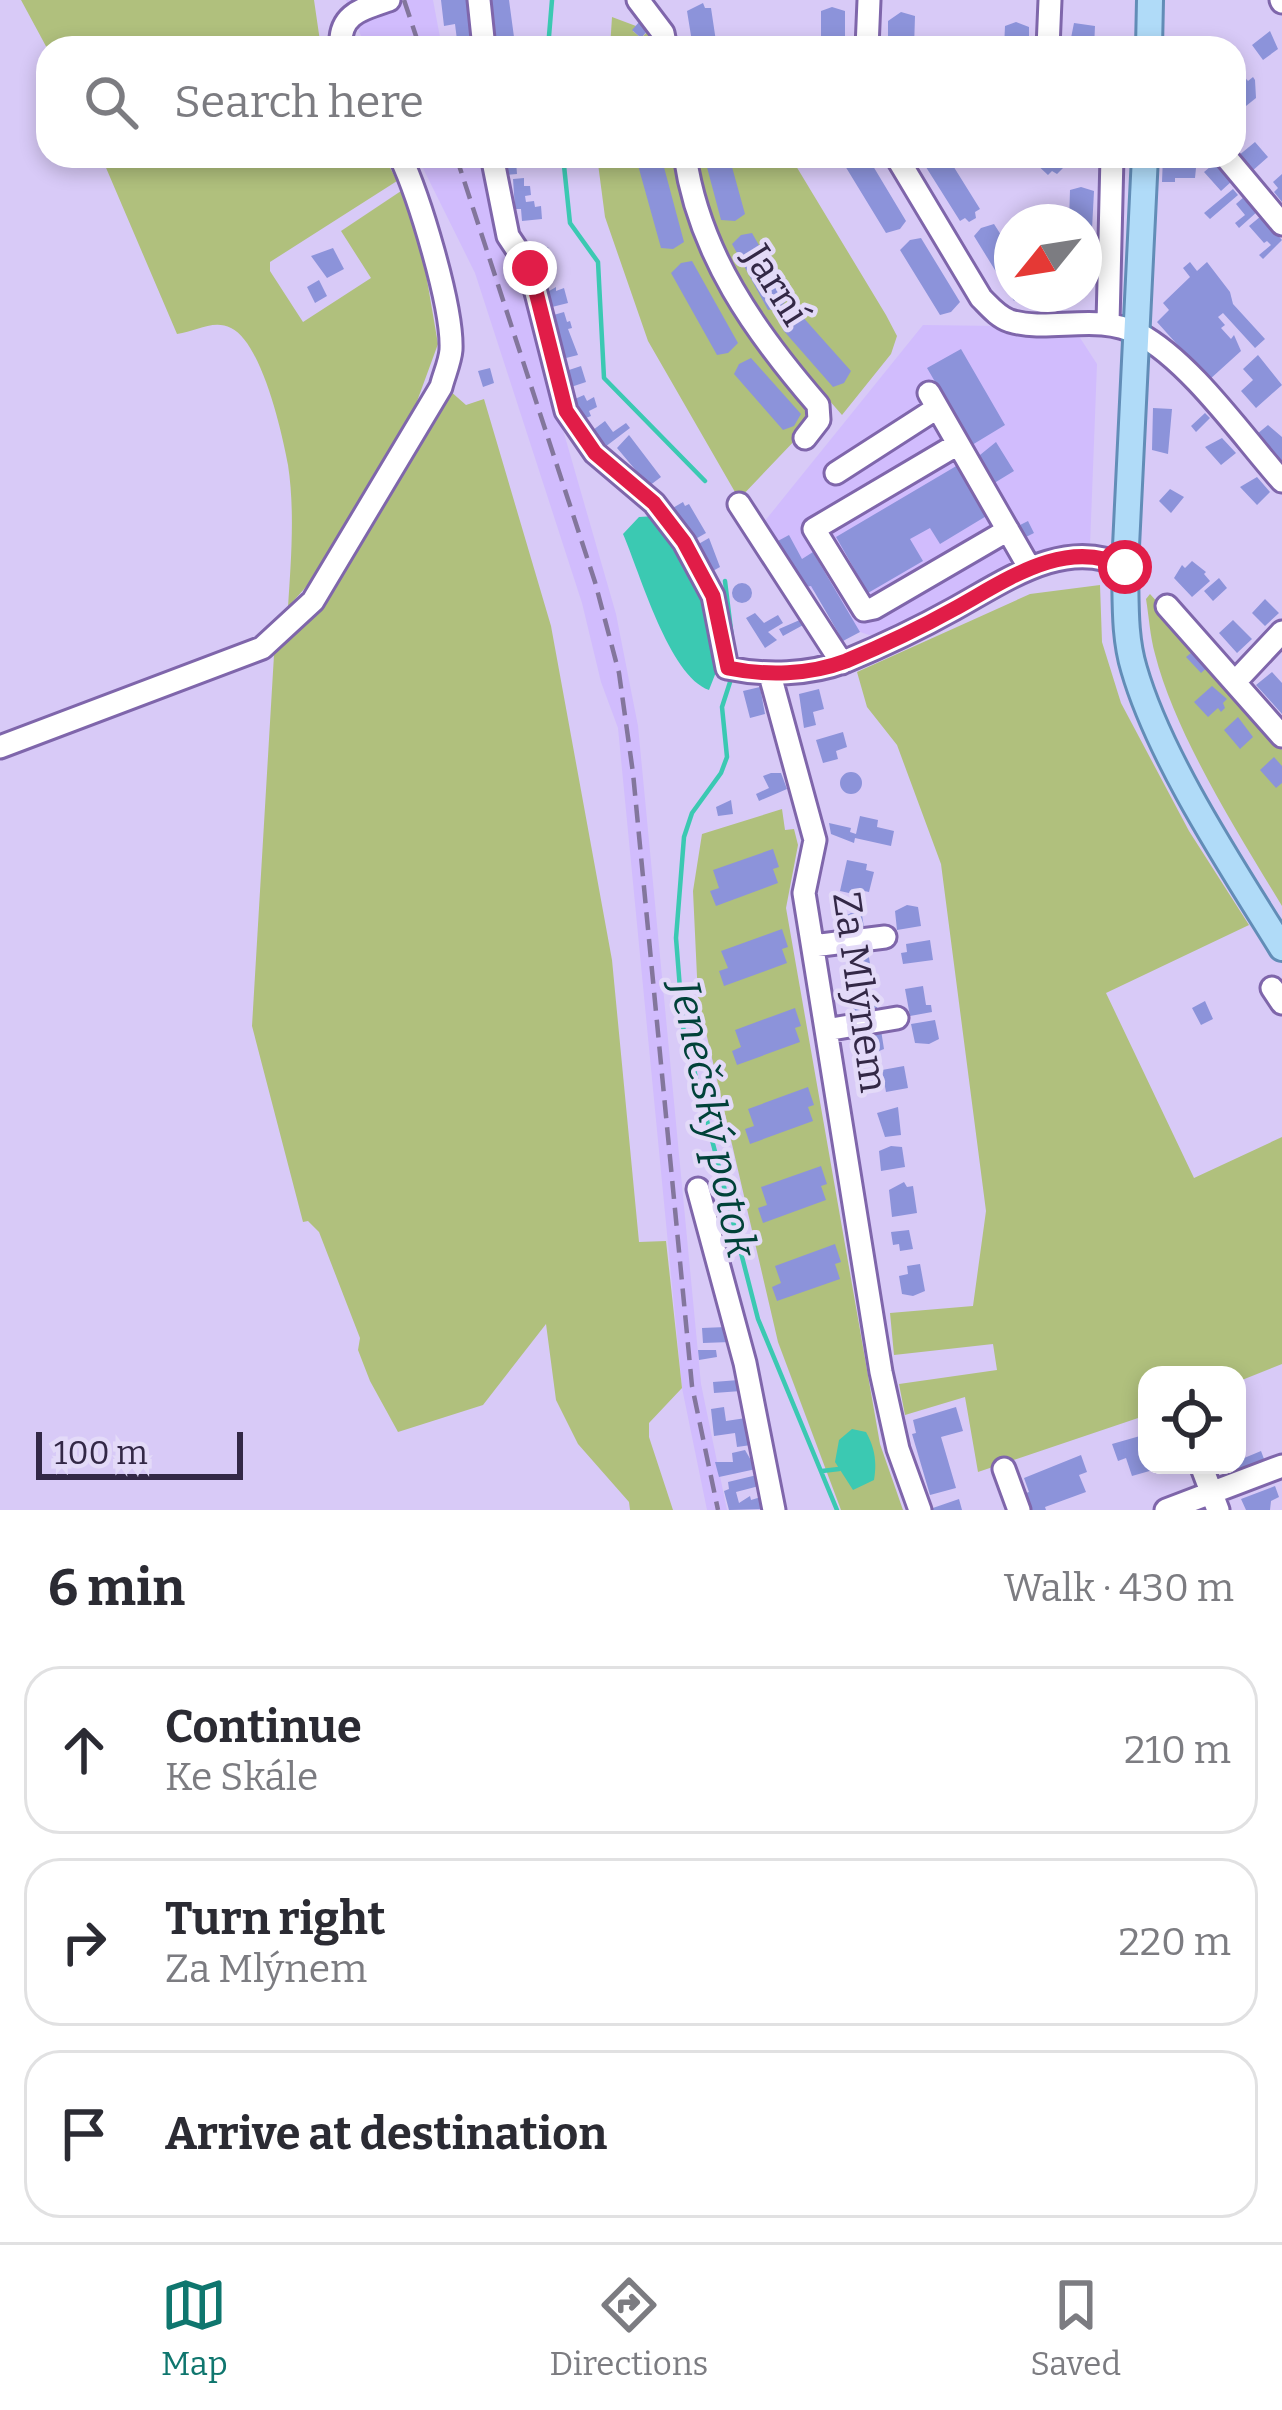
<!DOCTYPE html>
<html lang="en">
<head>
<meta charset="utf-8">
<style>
  :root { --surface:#fff; --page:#f7f7f7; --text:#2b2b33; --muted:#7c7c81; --line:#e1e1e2; --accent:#0f766e }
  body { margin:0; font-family:Bitter,serif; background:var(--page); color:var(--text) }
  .controls { position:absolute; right:36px; bottom:36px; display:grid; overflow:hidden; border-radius:24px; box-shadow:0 6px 18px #0003 }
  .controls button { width:108px; height:108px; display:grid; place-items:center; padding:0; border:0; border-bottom:3px solid var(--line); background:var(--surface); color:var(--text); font:60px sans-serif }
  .compass { position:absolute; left:994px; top:204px; width:108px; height:108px; border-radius:50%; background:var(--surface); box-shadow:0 6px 18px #0003; rotate:240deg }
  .scale { position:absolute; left:36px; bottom:30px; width:207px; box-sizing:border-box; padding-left:12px; border:6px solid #332846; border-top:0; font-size:33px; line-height:42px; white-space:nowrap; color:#332846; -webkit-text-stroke:9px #e3daf8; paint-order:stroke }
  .stop { position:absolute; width:36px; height:36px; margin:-27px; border:9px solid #e11d48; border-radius:50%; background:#fff }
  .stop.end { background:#e11d48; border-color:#fff; box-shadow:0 3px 12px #0008 }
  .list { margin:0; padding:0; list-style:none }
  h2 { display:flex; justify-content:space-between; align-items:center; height:156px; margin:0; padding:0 48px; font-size:51px }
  h2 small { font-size:39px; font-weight:400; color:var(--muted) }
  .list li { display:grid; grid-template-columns:78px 1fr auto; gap:36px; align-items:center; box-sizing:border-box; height:168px; margin:0 24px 24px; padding:0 24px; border:3px solid var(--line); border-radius:36px }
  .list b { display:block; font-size:45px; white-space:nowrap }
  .list p { margin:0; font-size:39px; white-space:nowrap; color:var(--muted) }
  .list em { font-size:39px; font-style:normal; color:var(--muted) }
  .icon { flex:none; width:66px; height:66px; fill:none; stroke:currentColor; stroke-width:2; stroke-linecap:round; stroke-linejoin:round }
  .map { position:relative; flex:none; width:1282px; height:1510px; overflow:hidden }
  .search { position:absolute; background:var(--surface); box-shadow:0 6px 18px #0003; left:36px; right:36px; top:36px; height:132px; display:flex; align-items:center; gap:30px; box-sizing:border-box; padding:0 42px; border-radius:36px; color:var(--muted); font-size:45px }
  .sheet { height:732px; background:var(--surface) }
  nav { display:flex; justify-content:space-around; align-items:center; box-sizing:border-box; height:168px; border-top:3px solid var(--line); background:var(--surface); font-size:33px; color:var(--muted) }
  nav a { display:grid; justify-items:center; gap:6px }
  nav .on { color:var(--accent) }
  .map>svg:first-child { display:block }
  .built { fill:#d1bcfd }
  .green { fill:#b0c07d }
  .water { fill:#3bc9b2 }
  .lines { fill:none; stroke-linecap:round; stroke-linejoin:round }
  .stream { stroke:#3bc9b2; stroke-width:4.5 }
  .building { fill:#8c93da }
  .minor-casing { stroke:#7f66ab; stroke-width:27 }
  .major-casing { stroke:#628db7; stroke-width:30 }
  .minor { stroke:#fff; stroke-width:21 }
  .major { stroke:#b0dbf8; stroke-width:24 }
  .rail { stroke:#83769c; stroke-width:4.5; stroke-dasharray:18 9; stroke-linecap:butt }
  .route { stroke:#e11d48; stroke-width:15 }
  .labels { text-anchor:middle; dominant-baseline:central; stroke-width:9; stroke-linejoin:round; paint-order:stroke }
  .street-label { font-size:39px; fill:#332846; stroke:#e3daf8 }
  .water-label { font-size:42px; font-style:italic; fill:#014239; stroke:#e3daf8 }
</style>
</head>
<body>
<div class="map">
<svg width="1282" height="1510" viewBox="0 0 1282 1510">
  <rect width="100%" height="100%" fill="#d8caf7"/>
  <path class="built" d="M346,0H433L442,48H366Z
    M417,156H477L530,315L616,614L638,726L701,1384L727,1510H707L682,1388L618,728L601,682L582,603L475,273Z
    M923,325L1073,327L1097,364L1090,546L1031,555L1020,538L1005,547L1013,562L875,637L860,632L808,586L791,568L764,522Z"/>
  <path class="green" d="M21,0H314L321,48L48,50Z
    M612,17L636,26L633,31L641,38L648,31L656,34L659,48H610Z
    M101,156H384L397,181L270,262V271L303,322L371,278L341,231L404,189L426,274L438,344L412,415L314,578L288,607C291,562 295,510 288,465C282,433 262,343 231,328C213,319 196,332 177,334Z
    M597,156H676L682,185L808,409L799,436L739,499L648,341L605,217Z
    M692,156H790L886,315L897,336L891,354L842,415L766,328L715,238Z
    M449,390L466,405L484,399L551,626L572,741L612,960L639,1242L666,1241L682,1388L649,1423V1437L673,1510H630L629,1502L578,1444L556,1400L546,1324L483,1405L398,1432L370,1381L358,1350L360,1338L319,1232L308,1221L303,1222L252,1026L274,655C350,576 395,484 449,390Z
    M1100,585L1102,642L1121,703L1189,831L1249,925L1106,993L1194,1178L1282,1137V1364L1237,1382V1375H1147V1415L978,1472L965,1397L905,1415L899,1384L997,1370L993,1344L894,1355L890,1313L973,1306L986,1211L941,864L897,745L867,707L857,672L1030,594Z
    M1150,594L1224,676L1220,681L1282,750V906C1239,835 1175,734 1155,654C1150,636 1149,617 1146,599Z
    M782,809L785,830L794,829L798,845L786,908L880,1444L903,1510H841L778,1342L698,998L693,891L702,834Z"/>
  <path class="water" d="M655,516L703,587L718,667L709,690C669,676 640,573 623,534L639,517Z
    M852,1429L866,1432C875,1448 877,1462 874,1480L853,1490L835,1462L839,1440Z"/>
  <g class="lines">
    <path class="stream" d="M548,48L552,0
      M563,156L570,223L598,262L604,378L705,481
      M725,581L732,638
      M731,679L722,707L727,757L721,773L692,813L684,837L676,938L683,1027L758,1319L837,1510
      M822,1471L839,1469"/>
  </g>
  <path class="building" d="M441,0H476L482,48H458L455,24L444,26Z
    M485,0H509L514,37L501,39V48H492Z
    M703,3L705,8H711L717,48H693L687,11Z
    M832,7L845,11V48H821V11Z
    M901,12L915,16L914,48H888V21Z
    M640,21L649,29L641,38L632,30Z
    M1016,22L1029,27V48H1004L1005,26Z
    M1074,23L1095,26L1094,48H1069Z
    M1270,31L1278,49L1263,60L1252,45Z
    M1234,65L1248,81L1253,77L1255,80L1256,98L1246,106L1234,91Z
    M1255,142L1268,157L1251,172L1238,156Z
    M501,156H528L529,159L516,161L517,174L503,175Z
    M661,156L684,242L673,249L661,248L636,158Z
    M704,156H729L745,214L735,221L721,220Z
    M839,156H867L906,221L900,229L886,233Z
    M919,156H947L980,209L975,212L976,218L969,222L965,218L960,221Z
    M1040,156H1066L1060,163L1063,168L1057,174L1052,171L1048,175L1034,162Z
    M1163,156H1188L1187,168H1196L1195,178H1175V182H1162Z
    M1216,162L1232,181L1221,191L1204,172Z
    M1282,174V202L1274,192L1278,188L1273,182Z
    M524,178V186H530L531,195L525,196L526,202L534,201L535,207L541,206L542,219L522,221L521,209H515L513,179Z
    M1081,187L1094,191L1092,229H1084V222H1069L1070,190Z
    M1233,189L1238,195L1210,219L1204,213Z
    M1245,196L1258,211L1239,228L1235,223L1245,215L1236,204Z
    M1261,216L1282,240L1263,259L1259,255L1271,245L1267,241L1264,243L1249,226Z
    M994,224L1012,252V294H1024L1014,301L974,236L981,228Z
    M752,233L789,298L779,308L768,310L732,244L741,235Z
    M921,238L960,302L951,312L940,315L900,250L910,240Z
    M1084,244H1093L1091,263H1084Z
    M548,247L553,259L541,265L536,253Z
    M333,248L344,269L327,278L311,256Z
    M692,261L738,343L728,353L717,355L671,273L681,263Z
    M1190,262L1197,271L1207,262L1230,292L1233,304L1265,339L1255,348L1223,313L1218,317L1225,325L1221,328L1231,339L1234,335L1241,351L1209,380L1157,322L1169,310L1163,303L1190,277L1183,268Z
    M319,280L327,296L315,303L307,287Z
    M556,287V291L564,288L568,303L548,308L544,294Z
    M564,312L567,322L570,321L572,328L568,329L578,355L562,359L550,316Z
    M801,315L851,371L844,383L833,387L783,330L788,321Z
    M961,349L1005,425L972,445L927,368Z
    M1258,355L1282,385L1256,408L1241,391L1253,380L1243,369Z
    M751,358L801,414L794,426L783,430L734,374L739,364Z
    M581,366L586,382L571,387L566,371Z
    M490,368L494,383L483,387L478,371Z
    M584,395L587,401L594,397L597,407L589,411L591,416L576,422L568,402Z
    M1153,408L1172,409L1168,454L1152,450Z
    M1205,413L1210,418L1196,432L1191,426Z
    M605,421L613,432L626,423L630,428L605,447L593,430Z
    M1268,425L1282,437V462L1257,434Z
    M629,435L661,477L649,486L617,448Z
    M1222,438L1236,453L1221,465L1205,447Z
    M996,442L1014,471L991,485L975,459Z
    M958,465L988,515L940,544L930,528L910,539L923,561L868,593L836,537Z
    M1257,477L1270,492L1257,505L1240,487Z
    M1170,489L1184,497L1171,513L1159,501Z
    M683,502L685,506L689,504L706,533L692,541L671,509Z
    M1028,521L1034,533L1024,538L1018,526Z
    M789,535L802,559L813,552L860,632L843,641L811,586L805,587L776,542Z
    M709,538L720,567L711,572L695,546Z
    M1192,561L1206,572L1204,574L1210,581L1192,597L1174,578L1182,565L1185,568Z
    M1219,578L1227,588L1213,601L1204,591Z
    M732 593a10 10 0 1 1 20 0a10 10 0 1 1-20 0Z
    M1265,599L1279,613L1265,626L1252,613Z
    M755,613L764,623L778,615L783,623L768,632L777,640L765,648L746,618Z
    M802,619L805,624L783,636L779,629Z
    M1233,620L1252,639L1237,653L1219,633Z
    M1196,649L1210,665L1201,673L1186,657Z
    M1272,672L1282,683V714L1256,685Z
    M1212,686L1227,699L1223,703L1225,708L1221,712L1218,708L1208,717L1194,702Z
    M760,687L765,714L750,718L743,691Z
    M819,689L824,709L813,712L816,725L804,728L799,694Z
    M1238,717L1253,737L1240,749L1224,730Z
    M843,732L847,747L836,751L838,759L823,763L816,740Z
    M1274,757L1282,766V783L1276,788L1260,770Z
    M840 783a11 11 0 1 1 22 0a11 11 0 1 1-22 0Z
    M771,773H781L787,789L759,801L756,794L769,788L763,776Z
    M731,800L733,814L718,816L716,807Z
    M860,816L878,820L877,827L894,831L891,846L855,838L854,843L831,834L829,823L851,828L850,832L856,834Z
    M773,849L779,867L773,869L778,883L716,906L710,891L719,888L713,870Z
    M847,860L867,864L866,870L874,872L869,892L859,890L858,895L840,891Z
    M907,905L918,907L921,926L897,930L895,911Z
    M851,913L862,915L865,934L841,938L839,919Z
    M782,929L788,947L782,949L787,963L724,986L719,971L728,968L721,951Z
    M930,940L933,960L903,964L901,953L907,952L906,944Z
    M868,951L871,970L859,976L848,974L844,955Z
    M923,986L926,1005H931L932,1012L910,1016L905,989Z
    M864,992L875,994L878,1013L854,1017L852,998Z
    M1205,1001L1213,1019L1201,1025L1192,1008Z
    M795,1008L801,1026L795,1028L800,1042L737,1065L732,1051L741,1047L735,1030Z
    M935,1020L939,1039L929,1044L915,1043L911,1024Z
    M881,1030L884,1049L872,1054L861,1052L857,1034Z
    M904,1066L908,1088L886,1092L882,1070Z
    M808,1087L814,1105L808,1107L813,1121L750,1144L745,1129L754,1126L748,1109Z
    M898,1107L901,1135L885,1137L877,1113Z
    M891,1146L902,1147L905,1167L881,1171L879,1151Z
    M821,1166L827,1184L821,1186L826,1200L763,1223L758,1208L767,1205L761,1187Z
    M904,1182L907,1187L913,1186L917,1213L892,1217L889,1190Z
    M909,1230L913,1249L900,1251L899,1244L893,1245L891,1232Z
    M835,1244L841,1262L835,1264L840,1279L777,1301L772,1287L781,1283L775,1266Z
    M920,1264L925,1291L913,1296L902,1294L899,1276L908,1274L907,1266Z
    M726,1327L730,1342L703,1343L702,1328Z
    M698,1350H716L717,1357L699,1360Z
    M739,1380L741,1391L714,1393L713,1382Z
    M724,1407L726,1421L746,1418L751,1445L737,1447L735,1433L714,1436L711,1409Z
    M956,1407L963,1431L941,1437L956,1488L930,1495L912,1434L916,1433L913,1420Z
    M1147,1434V1465L1167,1466L1132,1476L1126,1458L1118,1461L1112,1444Z
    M745,1450L756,1469L719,1477L715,1462H733L732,1453Z
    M1261,1451L1267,1467L1234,1481L1227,1465H1237V1461Z
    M1081,1455L1087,1472L1079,1475L1086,1492L1045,1507L1046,1510H1029L1023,1494L1029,1492L1024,1478Z
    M757,1475L759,1486L736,1492L739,1503L750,1496L751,1500L761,1497L764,1509L729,1510L724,1491L729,1489L728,1482Z
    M1275,1486L1279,1497L1271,1501L1270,1510H1246L1241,1499Z
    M959,1499L962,1510H931L930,1509Z"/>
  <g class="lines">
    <defs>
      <path id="minor" d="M479,0L484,48
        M638,0L663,33L666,48
        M1281,0L1282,2
        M341,48C338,14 362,9 389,0
        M867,48L869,0
        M1048,48L1050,0
        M492,156L508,236L530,269L566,411L595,453L654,503L684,542L713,596L727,668C766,676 809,675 846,661C882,646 920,628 954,609C1005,581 1066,536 1125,567
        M685,156C699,254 755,332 818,405L819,420L805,438
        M896,156L981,298C989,306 998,317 1010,321C1050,333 1097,312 1139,334C1190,361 1243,437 1282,481
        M1225,156L1282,224
        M1108,323L1112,156
        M929,393L1029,567
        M958,444L814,529L864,610L874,608L1008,530
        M836,473L937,408
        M739,504L842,663
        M1167,606L1282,736
        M770,675L815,840L804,893L881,1372L898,1449L920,1510
        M1235,682L1282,632
        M0,747L262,648L313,601L441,387C444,375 450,362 451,350C453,307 419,196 400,156
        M813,946L885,937
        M1272,988L1282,1003
        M826,1030L897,1018
        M698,1189L745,1363L774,1510
        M1201,1465L1218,1510
        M1004,1469L1019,1510
        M1166,1510L1282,1466"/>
      <path id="major" d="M1149,48L1150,0
        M1145,156L1125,567C1126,601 1124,636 1134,669C1160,759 1232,867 1282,948"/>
    </defs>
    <use href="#minor" class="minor-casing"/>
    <use href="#major" class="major-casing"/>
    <use href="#minor" class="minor"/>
    <use href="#major" class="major"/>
    <path class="rail" d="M404,0L420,48
      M456,156L595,582L619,673L633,773L692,1386L718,1510"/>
  </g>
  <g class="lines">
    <path class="route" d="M530,268L566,411L595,453L654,503L684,542L713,596L728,668C766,676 809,675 846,661C882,646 920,628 954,609C1005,581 1066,536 1125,567"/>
  </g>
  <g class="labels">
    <g class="street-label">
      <text transform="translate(776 285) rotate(58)">Jarní</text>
      <text transform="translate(860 992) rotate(82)">Za Mlýnem</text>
    </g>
    <g class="water-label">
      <text transform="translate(713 1119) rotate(78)">Jenečský potok</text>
    </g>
  </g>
</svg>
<div class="controls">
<button><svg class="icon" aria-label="locate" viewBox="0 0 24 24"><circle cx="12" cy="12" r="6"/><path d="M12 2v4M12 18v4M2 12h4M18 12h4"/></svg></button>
</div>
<svg class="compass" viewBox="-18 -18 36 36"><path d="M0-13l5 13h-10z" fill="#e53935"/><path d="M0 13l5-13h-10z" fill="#7c7c81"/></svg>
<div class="scale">100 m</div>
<div class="stop" style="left:1125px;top:567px"></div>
<div class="stop end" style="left:530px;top:268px"></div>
<div class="search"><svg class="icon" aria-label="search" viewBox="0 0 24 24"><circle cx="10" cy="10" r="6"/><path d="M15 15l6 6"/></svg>Search here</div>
</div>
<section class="sheet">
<h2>6 min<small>Walk · 430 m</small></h2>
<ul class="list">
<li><svg class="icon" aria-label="ahead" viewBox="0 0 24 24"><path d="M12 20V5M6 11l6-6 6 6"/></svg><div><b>Continue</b><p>Ke Skále</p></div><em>210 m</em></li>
<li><svg class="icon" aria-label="right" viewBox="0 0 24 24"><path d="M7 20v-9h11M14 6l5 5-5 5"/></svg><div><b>Turn right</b><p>Za Mlýnem</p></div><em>220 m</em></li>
<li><svg class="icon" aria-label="arrive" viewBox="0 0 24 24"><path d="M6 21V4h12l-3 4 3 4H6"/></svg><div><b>Arrive at destination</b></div></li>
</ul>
</section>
<nav>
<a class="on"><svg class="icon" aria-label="map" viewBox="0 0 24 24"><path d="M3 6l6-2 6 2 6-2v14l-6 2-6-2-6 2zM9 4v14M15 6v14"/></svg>Map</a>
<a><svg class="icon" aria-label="directions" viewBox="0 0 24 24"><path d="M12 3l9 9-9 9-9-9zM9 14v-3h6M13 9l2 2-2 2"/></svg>Directions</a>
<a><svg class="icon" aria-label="saved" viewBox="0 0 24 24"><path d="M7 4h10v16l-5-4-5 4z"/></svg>Saved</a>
</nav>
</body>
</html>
